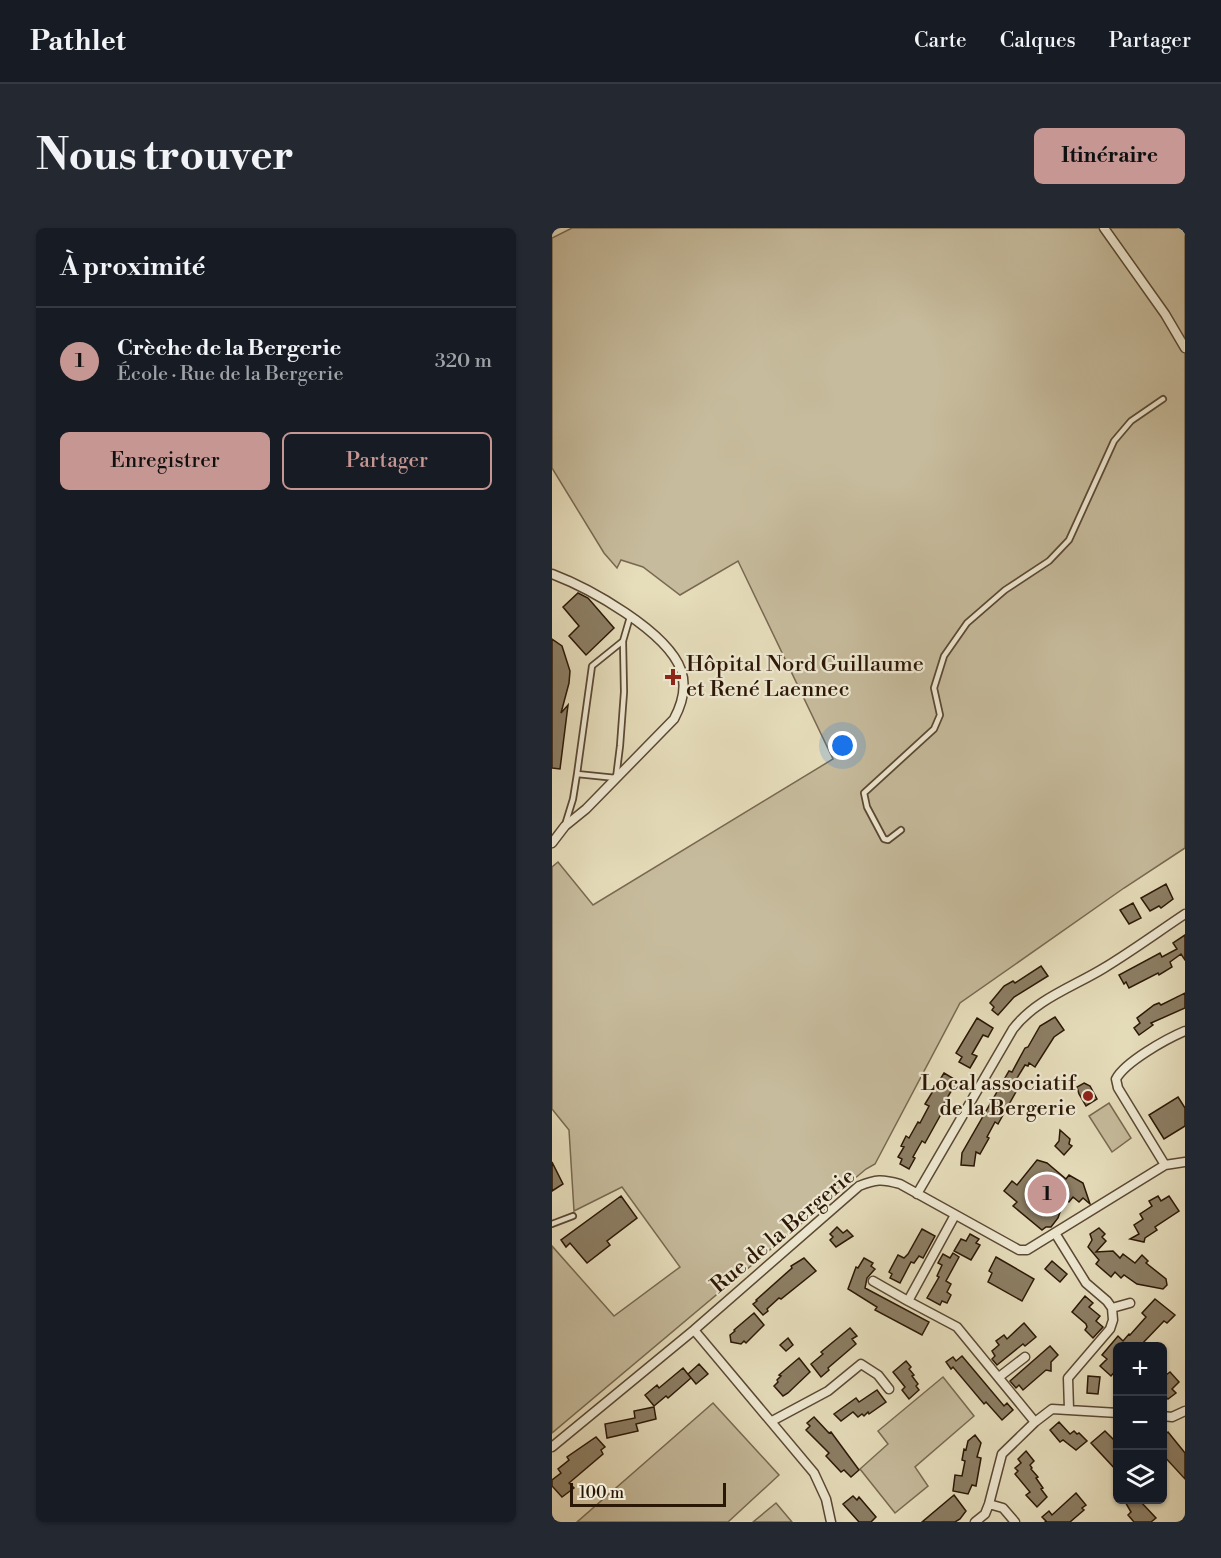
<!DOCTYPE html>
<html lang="fr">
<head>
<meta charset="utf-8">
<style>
  :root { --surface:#171b24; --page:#242831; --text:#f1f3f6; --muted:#9ea1a6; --line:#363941; --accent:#c59692 }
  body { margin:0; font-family:"Libre Bodoni",serif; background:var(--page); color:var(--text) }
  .controls { position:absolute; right:18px; bottom:18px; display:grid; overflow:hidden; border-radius:9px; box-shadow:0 2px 4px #0004 }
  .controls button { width:54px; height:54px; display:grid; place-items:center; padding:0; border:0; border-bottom:2px solid var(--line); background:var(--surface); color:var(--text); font:30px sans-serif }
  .scale { position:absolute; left:18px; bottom:15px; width:156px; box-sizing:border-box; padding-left:6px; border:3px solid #2b1706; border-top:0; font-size:16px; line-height:21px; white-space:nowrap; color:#2b1706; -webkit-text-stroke:4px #efe9d3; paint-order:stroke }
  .you { position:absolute; left:291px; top:518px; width:21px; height:21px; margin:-15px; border:4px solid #fff; border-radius:50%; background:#1a73e8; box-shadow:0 0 0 9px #1a73e833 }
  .badge { display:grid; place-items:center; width:39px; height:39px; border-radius:50%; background:var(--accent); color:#111; font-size:20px; font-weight:700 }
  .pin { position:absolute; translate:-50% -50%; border:3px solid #fff; box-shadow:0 2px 6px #0006 }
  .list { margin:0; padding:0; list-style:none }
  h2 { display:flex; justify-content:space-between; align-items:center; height:78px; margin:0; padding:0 24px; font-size:26px }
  h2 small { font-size:20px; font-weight:400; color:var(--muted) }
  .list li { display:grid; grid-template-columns:39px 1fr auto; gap:18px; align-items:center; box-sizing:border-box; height:108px; padding:0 24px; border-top:2px solid var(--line) }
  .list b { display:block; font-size:22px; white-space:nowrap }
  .list p { margin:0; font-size:20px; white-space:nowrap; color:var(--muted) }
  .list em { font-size:20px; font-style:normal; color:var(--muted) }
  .actions { display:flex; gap:12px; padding:18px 24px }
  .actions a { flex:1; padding:14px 0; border:2px solid var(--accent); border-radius:9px; text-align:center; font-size:21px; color:var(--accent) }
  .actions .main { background:var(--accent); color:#111 }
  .icon { flex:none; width:33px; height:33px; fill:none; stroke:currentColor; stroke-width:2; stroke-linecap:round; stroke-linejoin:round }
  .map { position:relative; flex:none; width:633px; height:1294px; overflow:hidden; border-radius:9px }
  header { display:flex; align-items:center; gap:36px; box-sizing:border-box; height:84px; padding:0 30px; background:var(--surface); border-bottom:2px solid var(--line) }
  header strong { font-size:28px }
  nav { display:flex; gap:33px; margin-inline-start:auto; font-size:21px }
  .intro { display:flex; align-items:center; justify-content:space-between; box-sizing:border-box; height:144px; padding:0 36px }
  h1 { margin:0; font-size:42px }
  .button { padding:15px 27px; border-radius:9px; background:var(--accent); color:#111; font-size:21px; font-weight:700 }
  main { display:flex; gap:36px; padding:0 36px }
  aside { flex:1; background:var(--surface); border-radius:9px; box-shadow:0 2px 4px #0004 }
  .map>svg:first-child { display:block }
  .green { fill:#c6bb9c; stroke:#786951; stroke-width:1.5 }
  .building { fill:#8c7e64; stroke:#2b1706; stroke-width:1.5 }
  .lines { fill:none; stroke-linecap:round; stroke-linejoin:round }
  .service-casing { stroke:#5a4833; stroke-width:8 }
  .minor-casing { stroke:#5a4833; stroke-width:11 }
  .service { stroke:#efe9d3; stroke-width:4.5 }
  .minor { stroke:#efe9d3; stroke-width:8 }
  .poi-dot { fill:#8f2418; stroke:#efe9d3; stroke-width:2 }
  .labels { text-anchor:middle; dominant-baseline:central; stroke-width:4.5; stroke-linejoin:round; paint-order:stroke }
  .poi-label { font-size:22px; fill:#2b1706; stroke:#efe9d3; text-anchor:start }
  .street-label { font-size:22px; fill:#2b1706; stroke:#efe9d3 }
</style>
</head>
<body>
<header>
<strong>Pathlet</strong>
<nav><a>Carte</a><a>Calques</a><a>Partager</a></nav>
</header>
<div class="intro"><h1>Nous trouver</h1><a class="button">Itinéraire</a></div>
<main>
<aside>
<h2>À proximité<small></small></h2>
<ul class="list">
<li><span class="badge">1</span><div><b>Crèche de la Bergerie</b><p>École · Rue de la Bergerie</p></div><em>320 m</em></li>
</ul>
<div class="actions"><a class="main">Enregistrer</a><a>Partager</a></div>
</aside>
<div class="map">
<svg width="633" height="1294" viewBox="0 0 633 1294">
  <rect width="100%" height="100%" fill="#e6ddbb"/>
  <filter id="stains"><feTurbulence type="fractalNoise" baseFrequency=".00333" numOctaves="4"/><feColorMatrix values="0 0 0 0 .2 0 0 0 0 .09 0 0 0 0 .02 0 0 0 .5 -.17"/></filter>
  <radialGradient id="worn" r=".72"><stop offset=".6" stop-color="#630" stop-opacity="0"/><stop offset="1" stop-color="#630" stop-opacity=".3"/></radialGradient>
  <path class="green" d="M20,0H633V620L572,660L408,775L323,936L314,941L0,1205V1018L62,1088L128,1039L70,959L22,983L17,902L0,881V639L6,634L41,677L281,531L186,333L128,367L91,339L69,332L65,340L52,325L0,240V10Z
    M557,875L579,910L560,924L537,888Z
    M391,1149L422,1188L363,1239L376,1258L343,1285L308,1241L336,1216L326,1203Z
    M161,1175L227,1247L176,1294H25Z
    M224,1275L240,1294H201Z"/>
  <path class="building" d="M26,365L36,370L62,400L34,427L17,408L27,398L11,379Z
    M0,411L10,418L18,443L17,455L9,485L16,477L8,541L0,540Z
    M614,656L621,671L609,680L607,678L598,683L589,670Z
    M581,675L589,690L577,696L568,682Z
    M633,707V732L629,726L618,734L620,739L607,747L606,745L577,760L574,754L572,756L567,747L608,725L610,729L625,721L621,715Z
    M489,738L496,748L462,769L446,787L440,782L442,779L438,775L452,758L461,753L463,755Z
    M633,765V780L599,795L601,797L587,807L582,800L588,795L585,790L602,777L607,775L609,777Z
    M503,789L512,802L502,809L483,839L477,835L476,838L473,837L465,850L470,853L446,896L443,894L435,909L437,910L428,926L424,924L422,938L409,937L410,925L457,843L460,844L473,820L476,819L488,798Z
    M425,790L441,800L436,809L431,807L420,826L425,828L418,840L407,834L410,829L404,825Z
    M392,845L407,854L403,862L401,860L391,877L393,879L373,915L370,913L361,929L363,930L357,941L348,936L350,931L346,929L352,919L349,918L354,908L357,910L366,894L368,895L377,878L373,876Z
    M532,855L538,858L545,871L534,878L527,866L525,859Z
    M626,869L633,880V898L612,911L597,887Z
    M508,902L518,911L517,916L520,918L512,927L503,918L507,913Z
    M485,932L495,935L514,951L517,947L531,955L538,976L531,970L527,974L521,969L517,974L502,970L508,984L506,990L499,999H494L490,1002L461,978L465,974L452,963L460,953L465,957Z
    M0,934L11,956L0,963Z
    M69,968L85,990L55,1013L58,1017L35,1035L18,1015L14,1019L9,1012Z
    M606,968L609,973L617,968L627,983L603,999L605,1002L593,1010L592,1014L578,1011L587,1006L582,997L591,991L588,986L600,978L597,973Z
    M285,999L291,1005L295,1002L301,1008L284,1019L278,1012L281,1009L278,1006Z
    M547,1000L553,1006L550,1009L554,1013L544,1024L561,1023L568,1030L571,1026L583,1035L590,1027L596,1033L594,1035L614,1051L615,1057L611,1061L585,1056L572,1047L569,1050L563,1044L559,1049L544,1036L547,1032L536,1019L540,1012L538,1006Z
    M370,1001L383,1008L371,1030L367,1028L362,1035L359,1034L348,1055L338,1050L340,1046L337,1044L346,1027L352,1030L356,1026Z
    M418,1006L427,1011L424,1015L428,1017L419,1032L402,1023L409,1011L414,1013Z
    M401,1025L407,1029L394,1053L399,1056L395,1064L399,1067L395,1075L390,1073L388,1077L375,1070L387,1049L385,1048L390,1037L386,1035L391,1026L398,1030Z
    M444,1029L482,1051L470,1073L436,1054L440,1045L437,1043Z
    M252,1030L264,1043L229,1071L227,1070L215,1081L216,1083L211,1087L201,1076L205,1073L204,1072L240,1040L239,1038Z
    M312,1030L321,1035L319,1038L323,1041L315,1050L313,1060L377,1094L370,1107L323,1082L325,1079L296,1061L304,1039L306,1040Z
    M500,1033L515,1046L508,1054L493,1041Z
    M533,1068L541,1075L537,1079L548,1088L544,1093L551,1099L541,1110L533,1102L535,1099L534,1096L520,1084Z
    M603,1071L623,1087L615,1095L612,1093L587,1119H566V1140L559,1148L548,1138L555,1131L550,1127L566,1108L571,1113L577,1106L578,1107L594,1089L590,1085Z
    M202,1085L212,1097L194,1115L192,1113L189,1116L179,1114L178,1107L183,1103L182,1102Z
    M472,1095L484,1109L473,1118L471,1116L445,1137L440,1131L443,1128L440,1123L447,1117L444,1113L452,1107L455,1111Z
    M298,1100L305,1108L300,1111L304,1116L276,1140L277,1142L269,1149L259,1136L271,1126L269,1124Z
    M236,1110L241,1117L234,1123L228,1117Z
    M498,1118L506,1127L499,1134V1143L494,1142L471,1162L467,1157L464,1160L458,1153Z
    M410,1128L452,1178L455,1175L461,1182L450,1192L434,1174L432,1176L401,1139L399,1141L394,1134L401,1129L404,1133Z
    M247,1130L258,1144L236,1165L231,1168L222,1158L226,1154L225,1152L229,1148L227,1147Z
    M354,1133L359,1139L357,1141L362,1147L360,1148L366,1156L364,1158L367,1162L357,1171L350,1162L353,1159L341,1144Z
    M147,1136L156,1146L144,1156L136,1146Z
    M131,1140L139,1150L116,1170L114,1168L102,1178L93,1167L105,1157L107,1160Z
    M618,1144L627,1154L620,1161L624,1165L616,1171L610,1166V1150Z
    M536,1148L548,1149L546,1166L535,1165Z
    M325,1162L334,1174L317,1186L316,1184L312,1188L310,1186L306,1189L301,1184L289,1193L282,1186L304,1170L307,1174Z
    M102,1179L104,1191L84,1196L86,1203L55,1210L53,1196L83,1190L82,1183Z
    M262,1189L277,1205L279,1204L307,1242L299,1249L292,1242L289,1244L274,1228L277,1225L254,1202L258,1198L255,1195Z
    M507,1194L518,1206L522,1203L525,1206L527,1205L535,1213L524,1222L511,1212L508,1214L498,1202Z
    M553,1203L566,1216V1244L539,1215Z
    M616,1204L633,1225V1251L610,1226V1209Z
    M423,1207L429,1215L425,1229L429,1230L424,1258L420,1257L416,1266L401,1263L403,1247L410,1248L413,1233L410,1232L412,1221L414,1222L416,1213Z
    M44,1209L53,1219L49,1222L51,1226L17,1255L22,1260L10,1269L0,1258V1252L9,1245L6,1241L17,1232L15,1229Z
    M474,1223L482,1233L478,1237L480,1240L479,1241L486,1249L484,1250L491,1260L489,1261L495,1269L485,1279L474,1267L478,1264L463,1246L466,1243L463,1240L469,1235L466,1231Z
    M524,1265L534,1277L530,1280L532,1282L518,1294H493L494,1293L490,1289L497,1283L500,1287Z
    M402,1267L414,1283L408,1291L403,1294H370Z
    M301,1268L305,1272L307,1269L324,1289L319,1294H307L291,1276Z
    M572,1272H587L604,1290L599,1294H582L576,1287L579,1284Z"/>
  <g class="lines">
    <defs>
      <path id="service" d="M25,546L40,438L71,413
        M13,597L21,571L25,546L64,550L68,518L72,464L71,413L78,389
        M349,602L336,612L332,611L315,579L312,565L382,501L388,487L382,460L392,428L415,395L453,362L497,333L517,312L562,213L579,193L611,171
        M0,996L21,988"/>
      <path id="minor" d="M552,0L613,86L633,120
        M0,346C37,360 115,403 129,442C135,459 130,476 122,491L34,581L13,598L0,615
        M613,937L566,860L564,851C573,834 614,811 633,803
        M365,966L461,801C484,771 521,759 552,740C580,723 606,704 633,686
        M403,987L356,1073L405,1099L483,1194
        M503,1005L534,1055L555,1073L560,1080L561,1092L558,1101L516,1150L517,1181
        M321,1053L356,1073
        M560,1080L578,1075
        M142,1102L262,1245L274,1271L279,1294
        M447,1149L473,1129
        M610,1188L620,1189L633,1183
        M220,1193L276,1163L309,1136L326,1147L337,1161
        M0,1219L142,1102L307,958C324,951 330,951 348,956L467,1022H475L613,937L633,934
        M437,1276L451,1280L463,1294
        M423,1294L433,1286L437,1276L450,1226L483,1194L500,1181L566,1185"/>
    </defs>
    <use href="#service" class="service-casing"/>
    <use href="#minor" class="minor-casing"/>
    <use href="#service" class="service"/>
    <use href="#minor" class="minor"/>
  </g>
  <g class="poi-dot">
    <path d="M118 440h6v6h6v6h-6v6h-6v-6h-6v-6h6z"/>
    <circle cx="536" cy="868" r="6"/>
  </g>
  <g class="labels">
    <g class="poi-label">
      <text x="134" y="436">Hôpital Nord Guillaume<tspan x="134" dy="25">et René Laennec</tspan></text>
      <text x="524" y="855" text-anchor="end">Local associatif<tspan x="524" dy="25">de la Bergerie</tspan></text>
    </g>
    <g class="street-label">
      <text transform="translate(231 1003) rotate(-40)">Rue de la Bergerie</text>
    </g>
  </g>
  <rect width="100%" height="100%" filter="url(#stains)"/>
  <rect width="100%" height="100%" fill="url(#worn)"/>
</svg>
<div class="controls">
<button>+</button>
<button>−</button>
<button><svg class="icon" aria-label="layers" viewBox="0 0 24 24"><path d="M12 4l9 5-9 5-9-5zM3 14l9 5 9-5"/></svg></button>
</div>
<div class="scale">100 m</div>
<div class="you"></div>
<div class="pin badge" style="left:495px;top:966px">1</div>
</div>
</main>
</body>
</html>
